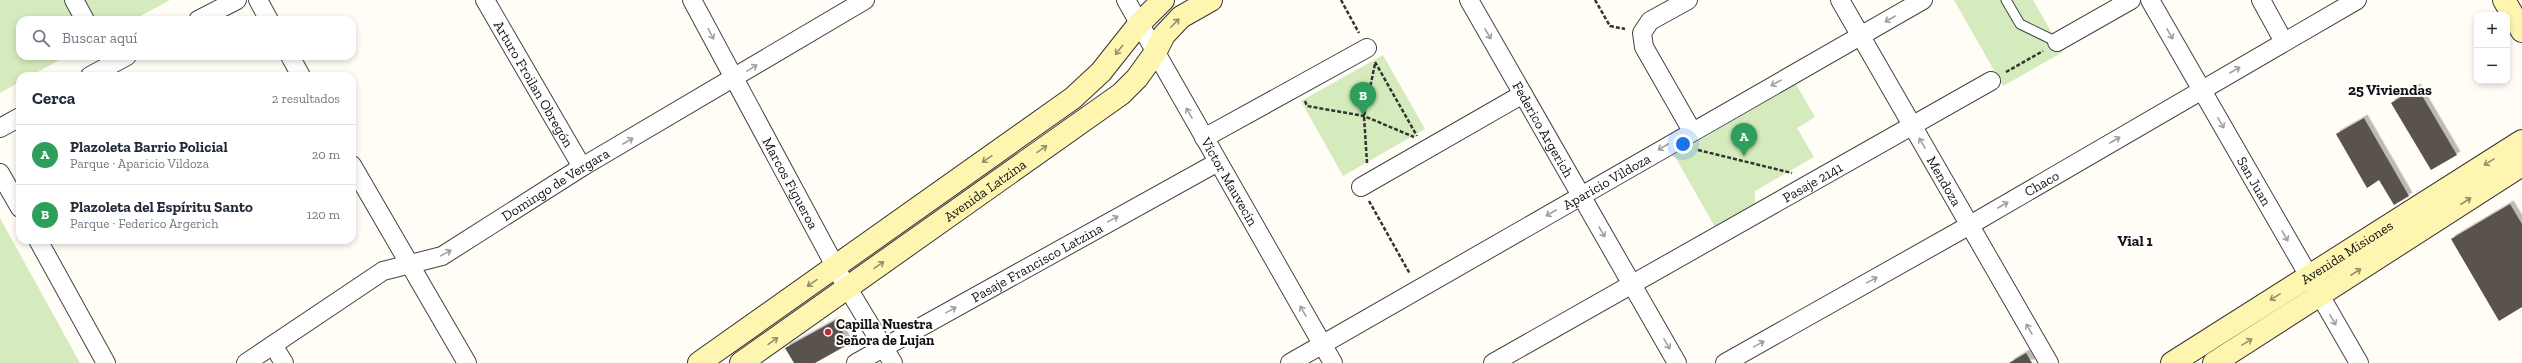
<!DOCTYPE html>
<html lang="es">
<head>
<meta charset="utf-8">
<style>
  :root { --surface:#fff; --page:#f2f2f3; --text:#1f2937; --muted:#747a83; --line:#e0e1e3; --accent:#0f766e }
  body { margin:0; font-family:"Zilla Slab",serif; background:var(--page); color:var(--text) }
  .controls { position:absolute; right:12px; top:12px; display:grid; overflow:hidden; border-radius:8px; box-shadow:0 2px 6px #0003 }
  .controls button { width:36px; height:36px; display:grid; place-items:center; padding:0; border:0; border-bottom:1px solid var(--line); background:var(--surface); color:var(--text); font:20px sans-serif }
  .you { position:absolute; left:1683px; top:144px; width:14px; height:14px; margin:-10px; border:3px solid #fff; border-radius:50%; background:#1a73e8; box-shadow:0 0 0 6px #1a73e833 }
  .badge { display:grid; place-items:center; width:26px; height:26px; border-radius:50%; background:var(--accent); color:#fff; font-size:13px; font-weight:700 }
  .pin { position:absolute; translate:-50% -33px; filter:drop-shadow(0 1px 2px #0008) }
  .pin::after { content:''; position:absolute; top:21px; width:14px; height:12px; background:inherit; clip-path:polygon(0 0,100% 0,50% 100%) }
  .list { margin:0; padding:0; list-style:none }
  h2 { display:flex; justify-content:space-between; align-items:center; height:52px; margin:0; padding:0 16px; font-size:17px }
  h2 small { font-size:13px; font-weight:400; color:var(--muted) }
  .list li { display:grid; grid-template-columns:26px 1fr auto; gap:12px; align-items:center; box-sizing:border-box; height:60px; padding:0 16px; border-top:1px solid var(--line) }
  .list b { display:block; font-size:15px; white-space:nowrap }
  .list p { margin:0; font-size:13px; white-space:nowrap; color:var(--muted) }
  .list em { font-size:13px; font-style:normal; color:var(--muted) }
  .icon { flex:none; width:22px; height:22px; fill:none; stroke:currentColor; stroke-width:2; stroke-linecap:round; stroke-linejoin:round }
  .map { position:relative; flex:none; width:2522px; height:363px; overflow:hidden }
  .search { position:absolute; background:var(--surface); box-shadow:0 2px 6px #0003; left:16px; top:16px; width:340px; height:44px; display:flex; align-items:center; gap:10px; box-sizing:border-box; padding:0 14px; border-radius:12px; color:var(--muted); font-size:15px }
  .panel { position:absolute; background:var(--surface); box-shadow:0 2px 6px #0003; left:16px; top:72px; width:340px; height:172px; border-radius:12px }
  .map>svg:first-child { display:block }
  .green { fill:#d5ebbd }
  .building { fill:#5a524d; filter:url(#shadow) }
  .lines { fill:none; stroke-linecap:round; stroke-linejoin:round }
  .lane-casing { stroke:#444; stroke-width:11 }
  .street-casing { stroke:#444; stroke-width:20 }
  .secondary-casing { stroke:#333; stroke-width:24 }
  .path { stroke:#333; stroke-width:2.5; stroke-dasharray:4 2; stroke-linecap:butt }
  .lane { stroke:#fff; stroke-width:9 }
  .street { stroke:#fff; stroke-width:18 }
  .secondary { stroke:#fef6b0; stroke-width:22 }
  .oneway { stroke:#a0a0a0 }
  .oneway2 { stroke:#938f68 }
  .poi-dot { fill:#c3272f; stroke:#fff; stroke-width:1.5 }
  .labels { text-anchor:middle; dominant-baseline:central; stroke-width:4; stroke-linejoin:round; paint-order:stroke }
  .street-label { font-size:14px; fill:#111; stroke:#fff }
  .poi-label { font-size:14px; font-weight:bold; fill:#111; stroke:#fff; text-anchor:start }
  .neighbourhood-label { font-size:15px; font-weight:bold; fill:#111; stroke:#fff }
</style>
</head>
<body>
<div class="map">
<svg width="2522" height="363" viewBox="0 0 2522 363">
  <defs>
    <filter id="shadow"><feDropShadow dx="3.5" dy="-3.5" stdDeviation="0" flood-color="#0004"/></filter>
  </defs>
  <rect width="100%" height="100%" fill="#fffdf5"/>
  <path class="green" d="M0,0H170L133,20H20V56H67L30,76H20V82L0,93Z
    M1954,0H2033L2063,52L2003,86Z
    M1383,55L1425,129L1343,176L1301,101Z
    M1796,84L1815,117L1797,128L1814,157L1755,191V205L1715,227L1674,155Z
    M0,218L80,363H0Z"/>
  <path class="building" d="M2417,87L2457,155L2431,170L2391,103Z
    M2364,118L2409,196L2394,205L2379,180L2367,188L2336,134Z
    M2510,204L2522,224V307L2499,321L2451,239Z
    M836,320L849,344L815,363H794L785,348Z
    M2026,353L2032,363H2009Z"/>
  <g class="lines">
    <defs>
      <path id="lane" d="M2006,0L2020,24L2057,42"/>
      <g id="street">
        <path d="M74,0L85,20"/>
        <path d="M258,0L269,20"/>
        <path id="s1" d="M485,0L582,167"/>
        <path id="s2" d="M692,0L841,277L893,363"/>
        <path id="s3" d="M1126,0L1333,363"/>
        <path id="s4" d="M1469,0L1677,363"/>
        <path d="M1688,0L1650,21L1642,33L1644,47L1692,131"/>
        <path id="s5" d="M1840,0L2049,363"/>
        <path id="s6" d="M2150,0L2359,363"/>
        <path d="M2261,0L2284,42"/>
        <path d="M198,20L237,0"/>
        <path d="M2057,42L2131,0"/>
        <path d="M290,56L301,76"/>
        <path d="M90,76L127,56"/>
        <path d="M0,128L20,117"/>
        <path d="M1204,138L1367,48"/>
        <path d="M352,165L467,363"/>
        <path d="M0,173L20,208"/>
        <path d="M1361,187L1523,94"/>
        <path d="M38,240L106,363"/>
        <path d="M273,345L284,363"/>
        <path id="s7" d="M246,363L383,271L442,256L582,167L865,0"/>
        <path id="s8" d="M856,363L1218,162"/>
        <path id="s9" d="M1290,363L1923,0"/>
        <path id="s10" d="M1493,363L1991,81"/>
        <path id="s11" d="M1725,363L1970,225L2357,0"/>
      </g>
      <g id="secondary">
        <path d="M2504,0L2522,31"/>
        <path d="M699,363L1073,98L1101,72L1139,24L1163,0"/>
        <path id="s12" d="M741,363L1121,94L1137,78L1155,53L1164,35L1181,17L1211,0"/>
        <path id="s13" d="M2172,363L2522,141"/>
        <path d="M2214,363L2522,165"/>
      </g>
    </defs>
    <use href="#lane" class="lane-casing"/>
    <use href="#street" class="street-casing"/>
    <use href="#secondary" class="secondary-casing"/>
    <path class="path" d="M1341,0L1359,33
      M1595,0L1610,26L1625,29
      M1375,62L1417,136
      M2006,72L2043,51
      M1305,101L1307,106L1364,116L1414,137
      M1698,150L1792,173
      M1367,163L1364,116L1375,64
      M1369,201L1410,274"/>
    <use href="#lane" class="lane"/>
    <use href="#street" class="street"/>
    <use href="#secondary" class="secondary"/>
  </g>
  <defs><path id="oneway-shaft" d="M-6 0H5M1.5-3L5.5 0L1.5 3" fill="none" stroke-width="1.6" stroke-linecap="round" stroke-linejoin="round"/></defs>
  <g class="oneway">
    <use href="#oneway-shaft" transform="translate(1890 19) rotate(150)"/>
    <use href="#oneway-shaft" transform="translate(711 34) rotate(62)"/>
    <use href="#oneway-shaft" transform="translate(1488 34) rotate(60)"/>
    <use href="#oneway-shaft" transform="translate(2170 34) rotate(60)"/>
    <use href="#oneway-shaft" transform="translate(752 68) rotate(-31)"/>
    <use href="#oneway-shaft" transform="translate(2235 70) rotate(-30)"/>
    <use href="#oneway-shaft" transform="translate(1776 83) rotate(151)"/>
    <use href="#oneway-shaft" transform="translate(1189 113) rotate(-120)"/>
    <use href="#oneway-shaft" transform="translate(2221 123) rotate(60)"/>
    <use href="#oneway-shaft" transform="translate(2115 140) rotate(-30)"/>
    <use href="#oneway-shaft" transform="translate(628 141) rotate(-30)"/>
    <use href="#oneway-shaft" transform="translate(1922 143) rotate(-120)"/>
    <use href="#oneway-shaft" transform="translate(1663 147) rotate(150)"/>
    <use href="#oneway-shaft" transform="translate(2003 205) rotate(-30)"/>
    <use href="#oneway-shaft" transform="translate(1551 213) rotate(150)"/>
    <use href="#oneway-shaft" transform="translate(1113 219) rotate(-29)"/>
    <use href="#oneway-shaft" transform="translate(1602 232) rotate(60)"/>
    <use href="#oneway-shaft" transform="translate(2285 236) rotate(60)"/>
    <use href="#oneway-shaft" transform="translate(446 253) rotate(-29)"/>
    <use href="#oneway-shaft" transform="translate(1872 280) rotate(-29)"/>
    <use href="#oneway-shaft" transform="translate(951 310) rotate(-29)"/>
    <use href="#oneway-shaft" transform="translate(1303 311) rotate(-120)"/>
    <use href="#oneway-shaft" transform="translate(2333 320) rotate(60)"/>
    <use href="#oneway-shaft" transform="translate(2029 329) rotate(-120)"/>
    <use href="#oneway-shaft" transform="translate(1667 344) rotate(60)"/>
    <use href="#oneway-shaft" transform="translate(1759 344) rotate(-29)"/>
  </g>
  <g class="oneway2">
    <use href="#oneway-shaft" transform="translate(1175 23) rotate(-46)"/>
    <use href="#oneway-shaft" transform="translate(1119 50) rotate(128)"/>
    <use href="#oneway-shaft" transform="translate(1042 149) rotate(-35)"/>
    <use href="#oneway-shaft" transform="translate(987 159) rotate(145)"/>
    <use href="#oneway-shaft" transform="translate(2489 162) rotate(148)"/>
    <use href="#oneway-shaft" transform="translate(2466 201) rotate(-33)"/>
    <use href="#oneway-shaft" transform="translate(879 265) rotate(-35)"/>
    <use href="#oneway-shaft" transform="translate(2356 272) rotate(-33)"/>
    <use href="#oneway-shaft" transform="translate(812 283) rotate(145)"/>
    <use href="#oneway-shaft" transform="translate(2275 297) rotate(148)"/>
    <use href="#oneway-shaft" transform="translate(773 341) rotate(-35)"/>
    <use href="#oneway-shaft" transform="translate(2247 342) rotate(-32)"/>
  </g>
  <circle class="poi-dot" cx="828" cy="332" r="4"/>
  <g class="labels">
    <g class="street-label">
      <text stroke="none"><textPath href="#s1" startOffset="97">Arturo Froilan Obregón</textPath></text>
      <text stroke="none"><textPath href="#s4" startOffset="149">Federico Argerich</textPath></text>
      <text stroke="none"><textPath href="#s9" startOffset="365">Aparicio Vildoza</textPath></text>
      <text stroke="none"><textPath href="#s5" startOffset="209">Mendoza</textPath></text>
      <text stroke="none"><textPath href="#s3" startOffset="209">Víctor Mauvecín</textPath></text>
      <text stroke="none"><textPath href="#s6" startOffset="209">San Juan</textPath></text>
      <text stroke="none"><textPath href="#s2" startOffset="208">Marcos Figueroa</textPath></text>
      <text stroke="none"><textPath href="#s10" startOffset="367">Pasaje 2141</textPath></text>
      <text stroke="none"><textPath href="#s11" startOffset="364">Chaco</textPath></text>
      <text stroke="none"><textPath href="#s7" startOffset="360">Domingo de Vergara</textPath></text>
      <text stroke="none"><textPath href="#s12" startOffset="299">Avenida Latzina</textPath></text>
      <text stroke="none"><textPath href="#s13" startOffset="207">Avenida Misiones</textPath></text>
      <text stroke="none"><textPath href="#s8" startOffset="207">Pasaje Francisco Latzina</textPath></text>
    </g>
    <g class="poi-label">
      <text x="836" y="324">Capilla Nuestra<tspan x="836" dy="16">Señora de Lujan</tspan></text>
    </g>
    <g class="neighbourhood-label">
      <text x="2390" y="90">25 Viviendas</text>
      <text x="2135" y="241">Vial 1</text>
    </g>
  </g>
</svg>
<div class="controls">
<button>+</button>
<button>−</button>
</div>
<div class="you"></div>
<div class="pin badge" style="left:1744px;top:156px;background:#2e9e5b">A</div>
<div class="pin badge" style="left:1363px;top:115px;background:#2e9e5b">B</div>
<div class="search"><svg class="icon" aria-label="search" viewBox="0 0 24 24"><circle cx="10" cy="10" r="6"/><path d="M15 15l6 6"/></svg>Buscar aquí</div>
<section class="panel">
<h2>Cerca<small>2 resultados</small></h2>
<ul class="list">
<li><span class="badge" style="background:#2e9e5b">A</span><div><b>Plazoleta Barrio Policial</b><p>Parque · Aparicio Vildoza</p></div><em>20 m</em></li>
<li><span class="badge" style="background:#2e9e5b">B</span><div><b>Plazoleta del Espíritu Santo</b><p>Parque · Federico Argerich</p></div><em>120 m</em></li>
</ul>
</section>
</div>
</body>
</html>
